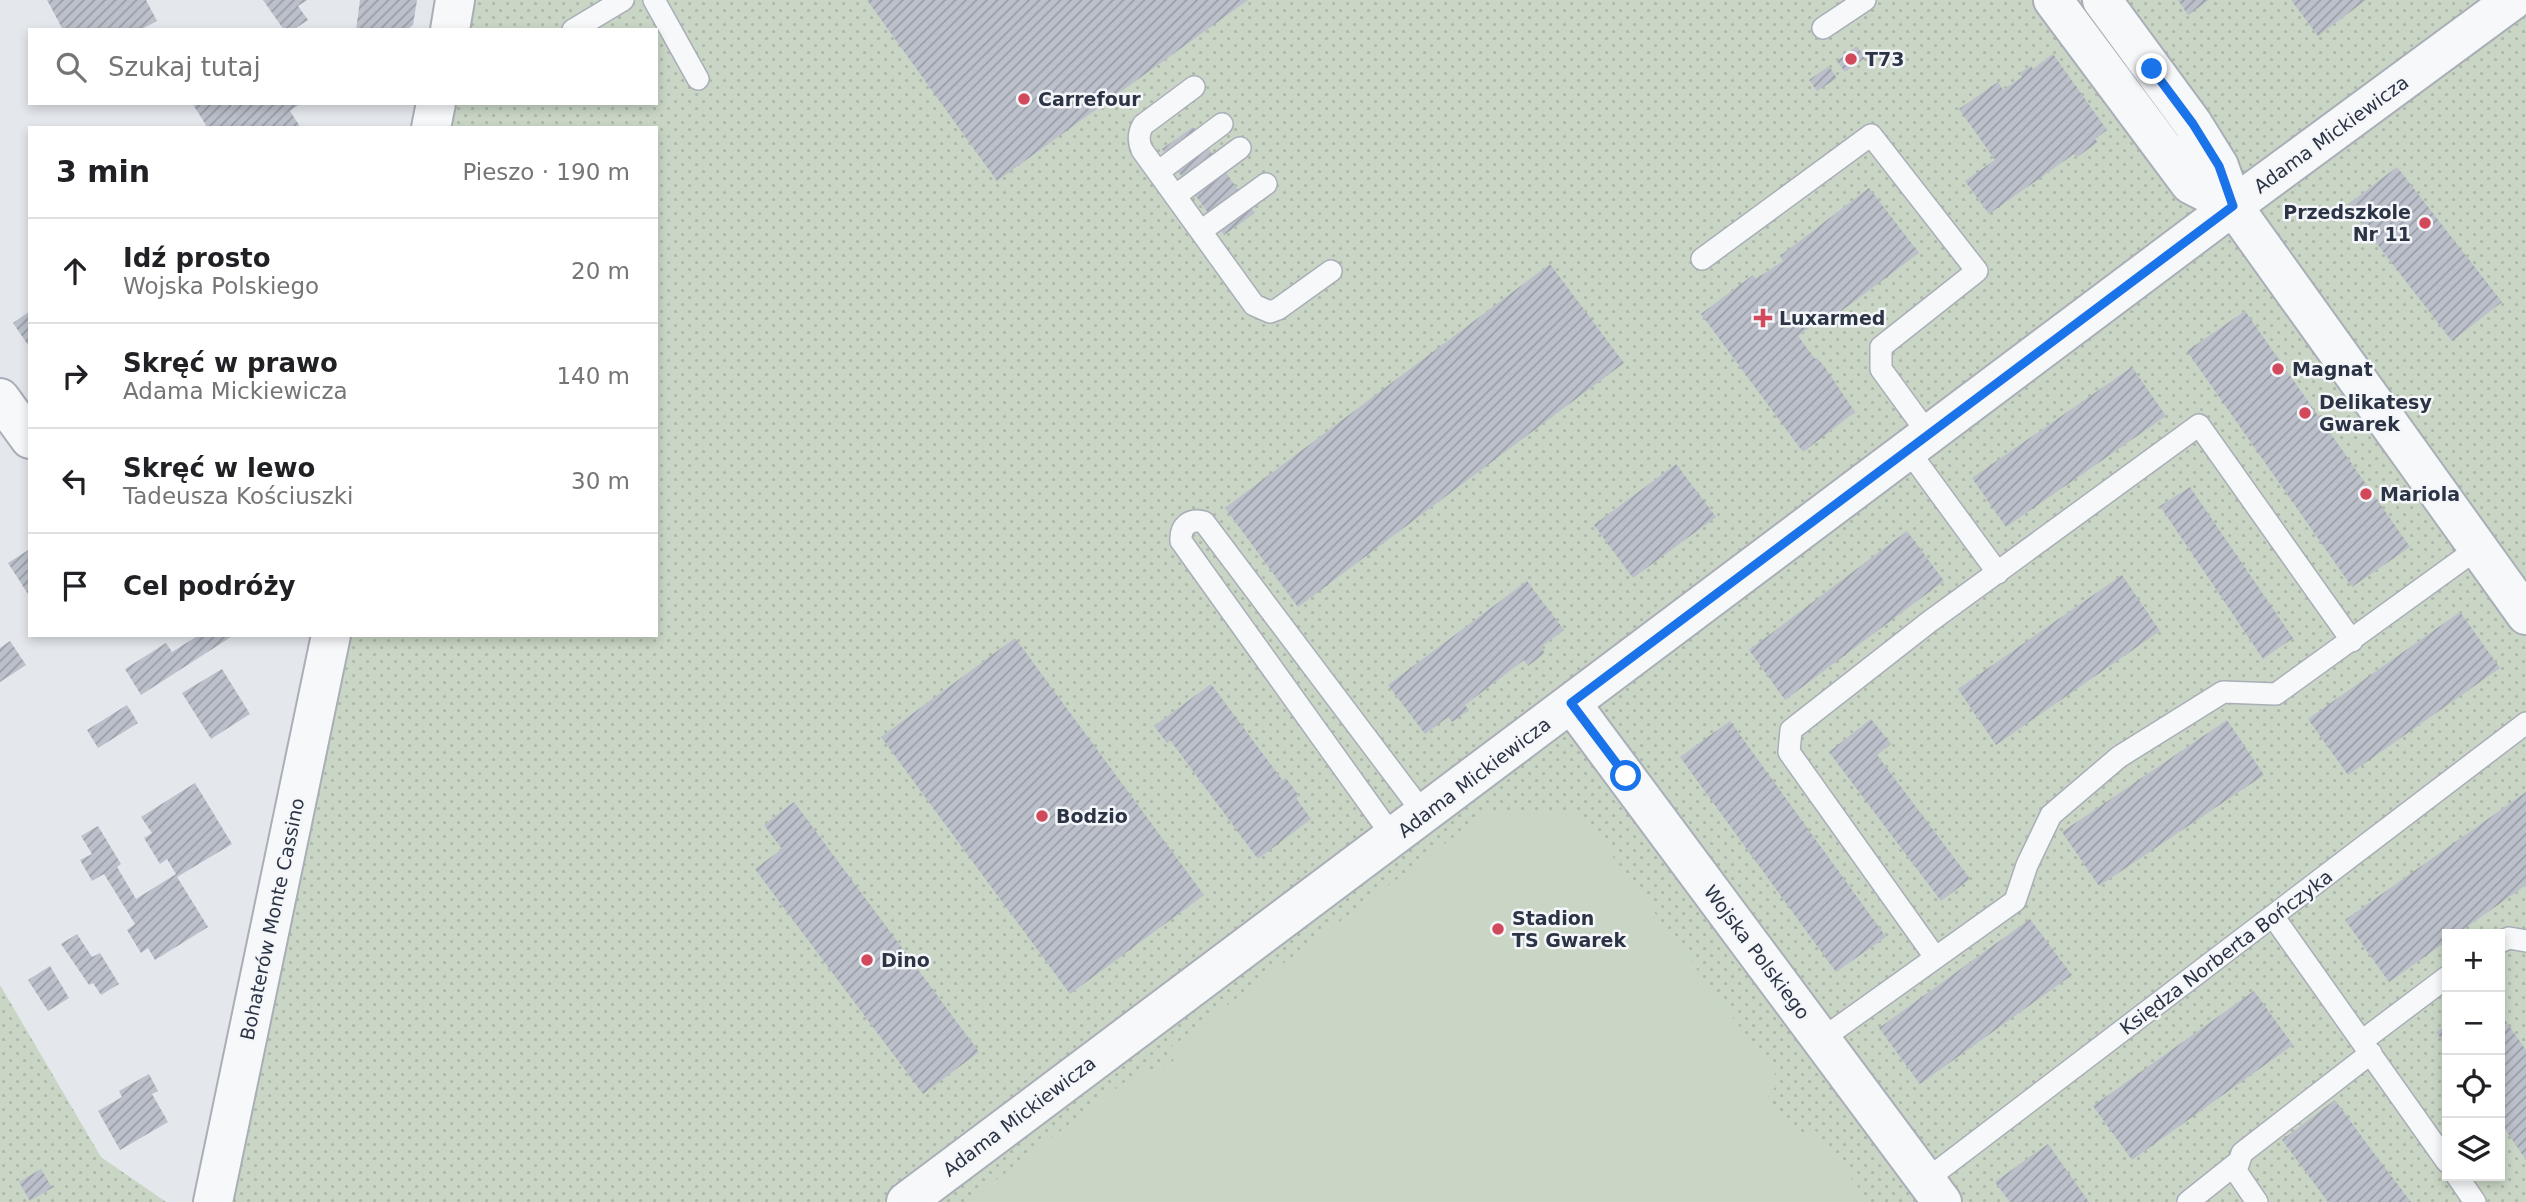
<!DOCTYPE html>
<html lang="pl">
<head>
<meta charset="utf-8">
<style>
  :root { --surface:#fff; --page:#f2f2f2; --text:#202124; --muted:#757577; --line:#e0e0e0 }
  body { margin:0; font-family:"DejaVu Sans",sans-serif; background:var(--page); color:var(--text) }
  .controls { position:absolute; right:21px; bottom:21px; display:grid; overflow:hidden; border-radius:0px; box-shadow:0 4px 10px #0003 }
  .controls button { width:63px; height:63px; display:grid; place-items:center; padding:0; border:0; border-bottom:2px solid var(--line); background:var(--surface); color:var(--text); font:35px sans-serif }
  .stop { position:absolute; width:21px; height:21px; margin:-16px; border:5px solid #1a73e8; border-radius:50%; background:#fff }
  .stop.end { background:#1a73e8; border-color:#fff; box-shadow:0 2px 7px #0008 }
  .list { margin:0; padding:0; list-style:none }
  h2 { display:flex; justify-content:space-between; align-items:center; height:91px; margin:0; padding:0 28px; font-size:30px }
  h2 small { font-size:23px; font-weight:400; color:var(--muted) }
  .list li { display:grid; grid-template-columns:46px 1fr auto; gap:21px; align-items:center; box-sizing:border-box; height:105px; padding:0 28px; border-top:2px solid var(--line) }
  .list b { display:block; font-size:26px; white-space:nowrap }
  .list p { margin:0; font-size:23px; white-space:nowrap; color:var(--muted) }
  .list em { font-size:23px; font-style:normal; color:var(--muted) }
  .icon { flex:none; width:38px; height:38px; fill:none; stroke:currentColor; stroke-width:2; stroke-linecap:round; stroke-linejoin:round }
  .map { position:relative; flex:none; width:2526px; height:1202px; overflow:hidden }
  .search { position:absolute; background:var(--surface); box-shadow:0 4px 10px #0003; left:28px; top:28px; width:630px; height:77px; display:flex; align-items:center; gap:18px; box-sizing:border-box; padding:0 24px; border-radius:0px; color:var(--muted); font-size:26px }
  .panel { position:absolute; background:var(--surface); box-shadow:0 4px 10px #0003; left:28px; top:126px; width:630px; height:511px; border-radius:0px }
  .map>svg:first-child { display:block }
  .park { fill:url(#park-dots); fill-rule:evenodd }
  .pitch { fill:#c9d6c5 }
  .building { fill:url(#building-hatch) }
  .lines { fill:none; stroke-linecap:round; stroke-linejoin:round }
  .service-casing { stroke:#a9aeb7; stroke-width:24 }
  .minor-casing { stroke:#a9aeb7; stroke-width:42 }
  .tertiary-casing { stroke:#a9aeb7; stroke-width:42 }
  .service { stroke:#f7f8fa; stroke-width:21 }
  .minor { stroke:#f7f8fa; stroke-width:38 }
  .tertiary { stroke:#f7f8fa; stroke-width:38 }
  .route { stroke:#1a73e8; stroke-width:9 }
  .poi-dot { fill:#d1495b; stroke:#f4f6f9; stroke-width:2.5 }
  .labels { text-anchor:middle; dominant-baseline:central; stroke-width:5; stroke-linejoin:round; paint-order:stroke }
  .poi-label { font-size:19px; font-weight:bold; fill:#2b3445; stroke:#f4f6f9; text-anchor:start }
  .street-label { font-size:19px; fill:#2b3445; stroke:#f4f6f9 }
</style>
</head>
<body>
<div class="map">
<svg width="2526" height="1202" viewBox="0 0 2526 1202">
  <defs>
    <pattern id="park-dots" width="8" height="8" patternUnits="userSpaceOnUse" patternTransform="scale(1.75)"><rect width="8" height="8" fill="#c9d6c5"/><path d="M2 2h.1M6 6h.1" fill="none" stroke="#adb8ab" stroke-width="1.8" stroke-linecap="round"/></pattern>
    <pattern id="building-hatch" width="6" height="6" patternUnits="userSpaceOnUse" patternTransform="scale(1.75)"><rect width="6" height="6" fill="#bbc0ca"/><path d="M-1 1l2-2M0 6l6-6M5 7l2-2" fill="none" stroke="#989da6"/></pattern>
  </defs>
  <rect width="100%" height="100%" fill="#e4e7ec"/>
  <path class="park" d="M443,0H2526V1202H210L320,635H656V128H419L423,103H656V30H438ZM2447,934H2500V1176H2447Z
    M0,985L101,1157L166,1202H0Z"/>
  <path class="pitch" d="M1490,810L1579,811L1780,1081L1767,1098L1796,1135L1816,1131L1869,1202H967L1146,1066L1156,1073L1174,1060L1171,1047Z"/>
  <path class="building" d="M47,0H146L157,21L140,30H63Z
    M263,0H307L298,6L308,20L293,30H284Z
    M360,0H417L413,25L407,30H356Z
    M867,0H1248L997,181Z
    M2178,0H2209L2188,15Z
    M2291,0H2366L2318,36Z
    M1857,46L1865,58L1845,72L1837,61Z
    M2053,54L2107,130L2095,139L2098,142L2076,158L2074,154L1989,214L1965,181L1995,160L1959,109L1998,82L2003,90L2022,77L2020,73L2031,66L2033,69Z
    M1829,66L1837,78L1817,91L1809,80Z
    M192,103H231L232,106L236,103H301L290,111L301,128H202L206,125Z
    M1193,127L1255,213L1224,235L1162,149Z
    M2397,167L2502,302L2452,341L2347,205Z
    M1869,188L1919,253L1828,321L1825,316L1798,336L1815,359L1817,358L1824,366L1855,412L1803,452L1701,314L1753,275L1756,279L1783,261L1780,256Z
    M1550,264L1624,363L1298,607L1225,508Z
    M30,311V348L13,323Z
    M2245,311L2410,547L2352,587L2187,351Z
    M2132,367L2166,416L2006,527L1972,478Z
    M1676,464L1716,517L1633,578L1594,525Z
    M2190,487L2293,638L2263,659L2160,506Z
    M1907,531L1944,581L1785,700L1749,650Z
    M30,549V597L8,563Z
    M2122,575L2160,631L1996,745L1958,689Z
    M1527,581L1564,630L1541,647L1545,653L1528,666L1524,660L1465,705L1469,710L1452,722L1448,717L1425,734L1388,685Z
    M2460,612L2500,668L2348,775L2308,719Z
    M199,635H234L141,695L125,669L166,643L172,652Z
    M1015,638L1204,895L1070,994L881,737Z
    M10,641L26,665L0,682V648Z
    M222,669L250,714L211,739L182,693Z
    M1211,684L1283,781L1286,778L1299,796L1296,798L1311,819L1258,859L1170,740L1167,743L1154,726Z
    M127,705L138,723L98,748L87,730Z
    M1871,719L1891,744L1877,755L1970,879L1941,901L1829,752Z
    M2227,720L2264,775L2099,886L2062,832Z
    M1730,721L1886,937L1836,972L1680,757Z
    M195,783L232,844L177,877L208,927L155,960L148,948L141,953L127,930L135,924L104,874L92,881L80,860L92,854L81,836L98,826L121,864L117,867L136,899L176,874L167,859L160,864L144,838L152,833L141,817Z
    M2526,792V885L2457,934H2447V941L2389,982L2345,920Z
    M794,802L979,1052L923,1094L755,869L782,849L764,825Z
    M2030,919L2072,975L1920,1084L1879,1028Z
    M77,934L92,957L100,953L119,984L101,995L93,983L89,985L61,944Z
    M50,966L69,998L48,1011L28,980Z
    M2254,991L2293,1045L2132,1160L2093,1106Z
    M2500,1013L2526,1050V1160L2500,1122Z
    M2447,1025V1047L2436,1032Z
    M149,1074L158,1091L152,1094L168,1122L120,1150L98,1111L122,1097L119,1091Z
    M2335,1100L2367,1144L2411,1202H2328L2282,1140Z
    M2048,1144L2089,1202H2010L1995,1182Z
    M41,1169L52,1188L30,1201L19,1182Z"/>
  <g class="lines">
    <defs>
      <path id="service" d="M654,0L698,79
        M1823,28L1865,0
        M573,30L623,0
        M1194,87L1143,125C1138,134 1138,141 1142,150L1254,305L1270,312L1278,309L1331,271
        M1158,172L1222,124
        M1175,196L1240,148
        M1201,231L1266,184
        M1702,259L1871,135L1977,271L1881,347V369L1929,435
        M1908,450L1998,573
        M1393,837L1181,541C1180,526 1190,518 1204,522L1424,814
        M2273,916L2447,1162
        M2500,942L2509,938L2526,941
        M1935,957L1789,752L1791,730L1929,622L2199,425L2352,641
        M1822,1039L2015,901L2027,865L2051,815L2119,757L2223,692L2276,694L2478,548
        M2362,1041L2447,977
        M2457,1176L2475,1202
        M1926,1180L2526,723
        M2188,1202L2237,1163
        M2257,1202L2236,1171L2242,1153L2371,1053"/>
      <path id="minor" d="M2053,0L2190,184L2233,206
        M2102,0L2193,124L2219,166L2233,206L2526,615
        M0,398L30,439
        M1571,703L1942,1202
        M906,1202L2233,206L2513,0"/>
      <path id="tertiary" d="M450,30L455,0
        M431,128L436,103
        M213,1202L331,635"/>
    </defs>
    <use href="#service" class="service-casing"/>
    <use href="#minor" class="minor-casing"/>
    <use href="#tertiary" class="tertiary-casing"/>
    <use href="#service" class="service"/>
    <use href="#minor" class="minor"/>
    <use href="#tertiary" class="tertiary"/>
  </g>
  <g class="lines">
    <path class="route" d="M1626,776L1571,703L2233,206L2219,166L2193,124L2152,69"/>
  </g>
  <g class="poi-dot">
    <circle cx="1851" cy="59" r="7"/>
    <circle cx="1024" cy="99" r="7"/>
    <circle cx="2425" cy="223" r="7"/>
    <path d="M1759.5 307.5h7v7h7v7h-7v7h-7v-7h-7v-7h7z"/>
    <circle cx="2278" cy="369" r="7"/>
    <circle cx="2305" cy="413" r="7"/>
    <circle cx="2366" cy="494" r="7"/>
    <circle cx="1042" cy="816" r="7"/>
    <circle cx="1498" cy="929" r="7"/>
    <circle cx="867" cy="960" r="7"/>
  </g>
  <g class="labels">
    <g class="poi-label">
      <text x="1865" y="59">T73</text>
      <text x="1038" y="99">Carrefour</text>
      <text x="2411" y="212" text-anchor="end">Przedszkole<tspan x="2411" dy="22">Nr 11</tspan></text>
      <text x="1779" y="318">Luxarmed</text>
      <text x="2292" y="369">Magnat</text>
      <text x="2319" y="402">Delikatesy<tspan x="2319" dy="22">Gwarek</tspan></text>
      <text x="2380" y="494">Mariola</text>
      <text x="1056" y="816">Bodzio</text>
      <text x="1512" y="918">Stadion<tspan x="1512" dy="22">TS Gwarek</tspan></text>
      <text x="881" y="960">Dino</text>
    </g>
    <g class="street-label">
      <text transform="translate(2331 134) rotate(-36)">Adama Mickiewicza</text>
      <text transform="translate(1474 777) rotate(-37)">Adama Mickiewicza</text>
      <text transform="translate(272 919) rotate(-78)">Bohaterów Monte Cassino</text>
      <text transform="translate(1757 952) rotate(53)">Wojska Polskiego</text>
      <text transform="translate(2226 952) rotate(-37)">Księdza Norberta Bończyka</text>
      <text transform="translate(1019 1116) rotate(-37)">Adama Mickiewicza</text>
    </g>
  </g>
</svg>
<div class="controls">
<button>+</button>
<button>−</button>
<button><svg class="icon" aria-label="locate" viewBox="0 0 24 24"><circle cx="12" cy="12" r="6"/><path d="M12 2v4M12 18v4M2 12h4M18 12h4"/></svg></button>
<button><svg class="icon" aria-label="layers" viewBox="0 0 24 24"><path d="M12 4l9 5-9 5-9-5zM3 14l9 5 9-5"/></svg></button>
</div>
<div class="stop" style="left:1626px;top:776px"></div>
<div class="stop end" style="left:2152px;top:69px"></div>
<div class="search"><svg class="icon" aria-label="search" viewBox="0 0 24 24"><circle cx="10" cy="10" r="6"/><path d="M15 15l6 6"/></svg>Szukaj tutaj</div>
<section class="panel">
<h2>3 min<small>Pieszo · 190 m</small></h2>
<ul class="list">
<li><svg class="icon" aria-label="ahead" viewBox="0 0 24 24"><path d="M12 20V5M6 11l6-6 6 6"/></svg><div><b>Idź prosto</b><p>Wojska Polskiego</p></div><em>20 m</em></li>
<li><svg class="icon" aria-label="right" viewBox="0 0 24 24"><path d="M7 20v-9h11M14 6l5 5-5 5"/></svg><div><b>Skręć w prawo</b><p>Adama Mickiewicza</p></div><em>140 m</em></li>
<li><svg class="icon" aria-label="left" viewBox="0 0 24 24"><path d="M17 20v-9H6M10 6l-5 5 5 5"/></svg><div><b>Skręć w lewo</b><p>Tadeusza Kościuszki</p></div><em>30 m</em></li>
<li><svg class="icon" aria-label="arrive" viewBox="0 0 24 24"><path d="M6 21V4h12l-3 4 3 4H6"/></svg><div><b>Cel podróży</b></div></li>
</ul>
</section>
</div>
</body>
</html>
